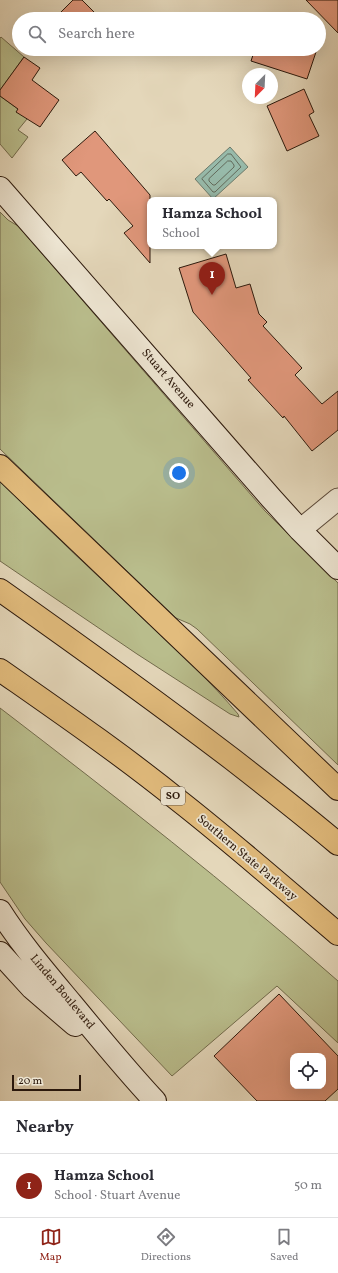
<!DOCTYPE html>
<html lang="en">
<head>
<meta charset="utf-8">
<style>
  :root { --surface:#fff; --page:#f2f2f3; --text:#2b2b33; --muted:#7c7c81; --line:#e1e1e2; --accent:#8f2418 }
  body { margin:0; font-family:Vollkorn,serif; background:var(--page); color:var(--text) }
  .controls { position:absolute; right:12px; bottom:12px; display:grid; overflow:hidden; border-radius:8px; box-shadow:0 4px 16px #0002 }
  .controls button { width:36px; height:36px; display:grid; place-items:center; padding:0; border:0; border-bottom:1px solid var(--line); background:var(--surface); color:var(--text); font:20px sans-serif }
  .compass { position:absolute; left:242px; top:68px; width:36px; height:36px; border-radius:50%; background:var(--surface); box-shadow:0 4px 16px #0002; rotate:204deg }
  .scale { position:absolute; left:12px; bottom:10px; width:69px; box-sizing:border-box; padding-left:4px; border:2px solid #2c190c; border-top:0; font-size:11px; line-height:14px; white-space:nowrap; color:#2c190c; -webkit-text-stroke:3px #ede5d2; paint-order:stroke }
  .you { position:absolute; left:179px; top:473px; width:14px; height:14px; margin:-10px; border:3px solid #fff; border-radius:50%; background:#1a73e8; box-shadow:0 0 0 6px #1a73e833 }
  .badge { display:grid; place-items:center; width:26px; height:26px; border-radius:50%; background:var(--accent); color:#fff; font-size:13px; font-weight:700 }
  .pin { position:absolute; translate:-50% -33px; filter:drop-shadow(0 1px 2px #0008) }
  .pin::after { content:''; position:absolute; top:21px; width:14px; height:12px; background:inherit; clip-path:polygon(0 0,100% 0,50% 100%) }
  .popup { position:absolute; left:147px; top:197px; width:130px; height:52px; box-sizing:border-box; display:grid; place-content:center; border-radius:8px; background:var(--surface); filter:drop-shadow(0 1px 3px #0005); font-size:13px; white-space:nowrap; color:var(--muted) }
  .popup b { font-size:15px; color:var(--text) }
  .popup::after { content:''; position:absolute; left:50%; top:100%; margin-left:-8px; border:8px solid transparent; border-top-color:var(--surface) }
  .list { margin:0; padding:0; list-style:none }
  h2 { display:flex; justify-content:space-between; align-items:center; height:52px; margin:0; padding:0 16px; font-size:17px }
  h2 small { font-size:13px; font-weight:400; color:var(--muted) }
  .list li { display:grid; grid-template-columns:26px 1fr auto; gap:12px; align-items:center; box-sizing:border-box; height:64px; padding:0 16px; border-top:1px solid var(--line) }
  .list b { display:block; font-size:15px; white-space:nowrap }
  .list p { margin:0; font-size:13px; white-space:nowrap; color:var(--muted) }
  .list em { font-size:13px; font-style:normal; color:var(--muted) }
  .icon { flex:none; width:22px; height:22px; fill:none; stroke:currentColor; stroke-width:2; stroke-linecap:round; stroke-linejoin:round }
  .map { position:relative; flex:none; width:338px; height:1101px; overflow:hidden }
  .search { position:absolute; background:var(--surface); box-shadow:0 4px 16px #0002; left:12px; right:12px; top:12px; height:44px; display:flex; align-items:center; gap:10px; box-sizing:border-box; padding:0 14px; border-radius:22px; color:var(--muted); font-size:15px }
  .sheet { height:116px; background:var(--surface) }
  nav { display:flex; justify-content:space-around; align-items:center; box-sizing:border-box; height:56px; border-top:1px solid var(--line); background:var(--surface); font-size:11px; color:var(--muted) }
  nav a { display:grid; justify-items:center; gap:2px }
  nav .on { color:var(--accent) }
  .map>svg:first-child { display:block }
  .green { fill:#b9bd8c; stroke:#726b4c }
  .water { fill:#97baaa; stroke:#6c7a6b }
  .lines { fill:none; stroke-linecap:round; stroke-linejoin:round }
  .shore { stroke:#626a5b; stroke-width:1 }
  .building { fill:#e0977b; stroke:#2c190c; fill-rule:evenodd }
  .street-casing { stroke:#5a4838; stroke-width:23 }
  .secondary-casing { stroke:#2c190c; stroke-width:24 }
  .highway-casing { stroke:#2c190c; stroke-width:24 }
  .street { stroke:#ede5d2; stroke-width:21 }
  .secondary { stroke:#ede5d2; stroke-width:22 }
  .highway { stroke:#e2bc7d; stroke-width:22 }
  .labels { text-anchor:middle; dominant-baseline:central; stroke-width:3.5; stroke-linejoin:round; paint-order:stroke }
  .shield { fill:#ede5d2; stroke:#665647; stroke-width:1 }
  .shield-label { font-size:11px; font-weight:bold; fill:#2c190c }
  .street-label { font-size:12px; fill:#2c190c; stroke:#ede5d2 }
</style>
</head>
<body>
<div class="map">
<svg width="338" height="1101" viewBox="0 0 338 1101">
  <rect width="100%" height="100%" fill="#e4d7ba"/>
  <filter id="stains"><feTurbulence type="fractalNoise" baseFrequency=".005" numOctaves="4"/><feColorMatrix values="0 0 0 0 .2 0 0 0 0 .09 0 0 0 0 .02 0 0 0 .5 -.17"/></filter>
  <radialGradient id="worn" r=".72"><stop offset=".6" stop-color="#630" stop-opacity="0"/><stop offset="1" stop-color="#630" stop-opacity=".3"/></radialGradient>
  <path class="green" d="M1,37L24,57L0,90V38Z
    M0,96L18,109L27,119L18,130L28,137L12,158L0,144Z
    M0,212L8,220L18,226L265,511L338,583V765L197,629L190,624L176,618L0,449Z
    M0,481C48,530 99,577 149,624C180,653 211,682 238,714L239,717L230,714L137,654L0,561Z
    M0,708C115,796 229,885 338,981V1043L277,986L172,1076L46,943L25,919L0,882Z"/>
  <path class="water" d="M230,147L248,167L213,199L195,179Z"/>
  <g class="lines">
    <path class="shore" d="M228,154H231L241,167L215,192H213L202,179Z
      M228,161H231L234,165V167L215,185H213L209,181V179Z"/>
  </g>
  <path class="building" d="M73,0H82L101,19H56L55,18Z
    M306,0H338V33Z
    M267,13L286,19H265Z
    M86,49H100L93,56Z
    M255,49H317L307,79L251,61Z
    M24,57L40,68L32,80L59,100L40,127L16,112L18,109L0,96V90Z
    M304,89L314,112L309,115L319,136L287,151L267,106Z
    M95,131L150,195V263L124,233L133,226L109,199L107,201L81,172L76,176L62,160Z
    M226,254L236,288L250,284L259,314L267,322L263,326L302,368L295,375L322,404L338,391V430L312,451L284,416L283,418L248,380L251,378L193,312L179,268Z
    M279,994L338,1056V1089L325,1101H257L214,1056ZM293,1056H323V1086H293Z"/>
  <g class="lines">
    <defs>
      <path id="street" d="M300,530L338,499"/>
      <path id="secondary" d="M0,188L271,498L300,530L338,568
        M0,911C21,944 46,973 71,1003C99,1037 126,1070 155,1101
        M0,953L32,988L75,1025"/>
      <path id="highway" d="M0,466L338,789
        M0,590C78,645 156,701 232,759C268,787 304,815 338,844
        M0,670C60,712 121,754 178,800C233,843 285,889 338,934"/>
    </defs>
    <use href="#street" class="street-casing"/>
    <use href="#secondary" class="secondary-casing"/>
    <use href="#highway" class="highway-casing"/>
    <use href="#street" class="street"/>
    <use href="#secondary" class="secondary"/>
    <use href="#highway" class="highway"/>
  </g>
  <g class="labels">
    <rect class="shield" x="161" y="787" width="24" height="18" rx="3"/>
    <g class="shield-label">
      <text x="173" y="796">SO</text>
    </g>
    <g class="street-label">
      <text transform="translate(168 379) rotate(49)">Stuart Avenue</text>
      <text transform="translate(247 858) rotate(40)">Southern State Parkway</text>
      <text transform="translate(62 992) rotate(50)">Linden Boulevard</text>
    </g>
  </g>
  <rect width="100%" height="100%" filter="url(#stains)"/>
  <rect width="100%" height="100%" fill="url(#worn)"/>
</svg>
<div class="controls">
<button><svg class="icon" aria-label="locate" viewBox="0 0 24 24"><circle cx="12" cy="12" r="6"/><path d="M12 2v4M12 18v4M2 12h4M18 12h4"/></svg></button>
</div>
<svg class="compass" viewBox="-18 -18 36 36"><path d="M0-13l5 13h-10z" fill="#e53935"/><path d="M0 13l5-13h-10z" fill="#7c7c81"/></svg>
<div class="scale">20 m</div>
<div class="you"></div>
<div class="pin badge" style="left:212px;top:295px">1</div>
<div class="popup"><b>Hamza School</b>School</div>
<div class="search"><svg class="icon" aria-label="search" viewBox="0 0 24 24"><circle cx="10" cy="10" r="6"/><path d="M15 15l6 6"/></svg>Search here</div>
</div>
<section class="sheet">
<h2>Nearby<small></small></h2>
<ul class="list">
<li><span class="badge">1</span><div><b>Hamza School</b><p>School · Stuart Avenue</p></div><em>50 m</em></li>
</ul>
</section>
<nav>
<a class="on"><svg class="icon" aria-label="map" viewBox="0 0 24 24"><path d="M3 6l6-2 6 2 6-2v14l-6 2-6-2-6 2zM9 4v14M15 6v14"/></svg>Map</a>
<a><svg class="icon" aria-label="directions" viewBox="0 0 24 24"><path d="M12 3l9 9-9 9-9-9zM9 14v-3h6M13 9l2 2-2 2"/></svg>Directions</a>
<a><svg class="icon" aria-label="saved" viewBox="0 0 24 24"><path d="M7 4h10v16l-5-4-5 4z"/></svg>Saved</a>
</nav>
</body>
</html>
